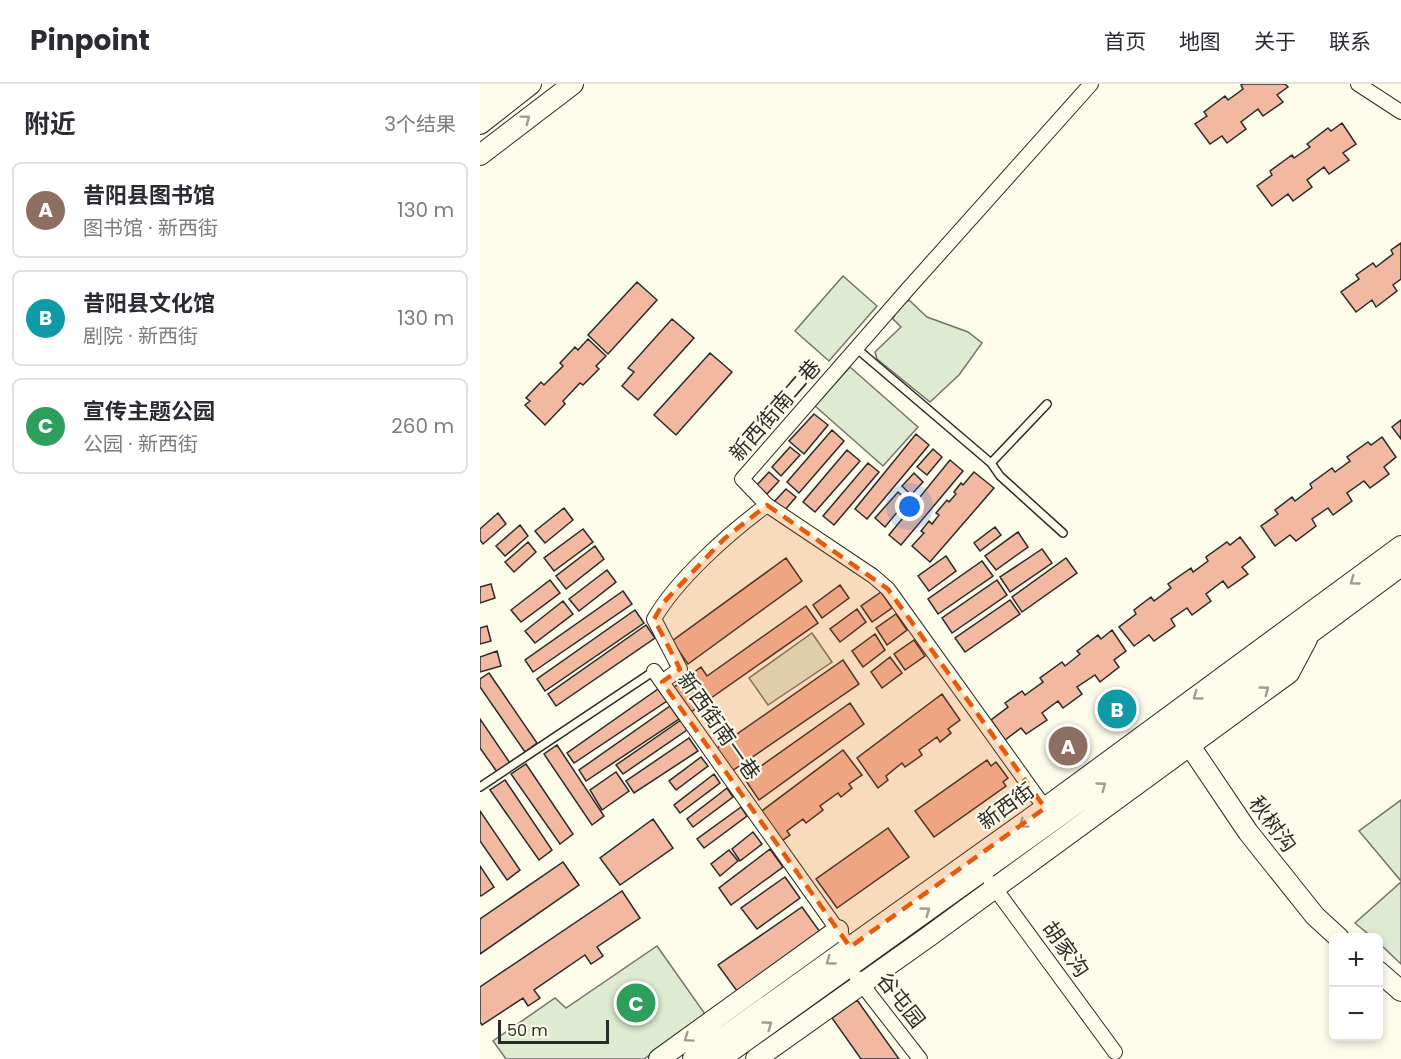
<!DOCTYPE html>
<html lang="zh">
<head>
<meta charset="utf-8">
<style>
  :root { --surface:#fff; --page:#f2f2f3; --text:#2b2b33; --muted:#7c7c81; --line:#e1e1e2; --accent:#c62828 }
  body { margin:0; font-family:Poppins,"Noto Sans SC",sans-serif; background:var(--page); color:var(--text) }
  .controls { position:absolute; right:18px; bottom:18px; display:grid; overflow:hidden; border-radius:9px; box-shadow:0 3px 9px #0003 }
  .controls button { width:54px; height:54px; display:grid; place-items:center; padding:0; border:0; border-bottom:2px solid var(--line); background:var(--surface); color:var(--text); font:30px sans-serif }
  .scale { position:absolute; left:18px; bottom:15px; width:111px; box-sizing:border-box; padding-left:6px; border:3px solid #2b2b2b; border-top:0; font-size:16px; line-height:21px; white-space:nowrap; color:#2b2b2b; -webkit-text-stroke:4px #fdfbea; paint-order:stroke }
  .you { position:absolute; left:430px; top:423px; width:21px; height:21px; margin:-15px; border:4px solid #fff; border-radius:50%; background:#1a73e8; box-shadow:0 0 0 9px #1a73e833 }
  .badge { display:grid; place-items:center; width:39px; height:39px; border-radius:50%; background:var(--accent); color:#fff; font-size:20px; font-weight:700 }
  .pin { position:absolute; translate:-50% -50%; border:3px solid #fff; box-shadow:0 2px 6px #0006 }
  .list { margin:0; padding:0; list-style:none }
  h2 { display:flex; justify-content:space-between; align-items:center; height:78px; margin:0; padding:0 24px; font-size:26px }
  h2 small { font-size:20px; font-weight:400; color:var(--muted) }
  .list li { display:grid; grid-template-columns:39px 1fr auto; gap:18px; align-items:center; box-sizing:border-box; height:96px; margin:0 12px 12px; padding:0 12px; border:2px solid var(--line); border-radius:9px }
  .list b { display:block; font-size:22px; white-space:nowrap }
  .list p { margin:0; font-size:20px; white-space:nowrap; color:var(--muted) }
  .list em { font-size:20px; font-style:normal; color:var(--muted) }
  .map { position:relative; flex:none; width:921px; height:975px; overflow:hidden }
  header { display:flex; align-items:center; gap:36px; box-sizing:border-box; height:84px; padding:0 30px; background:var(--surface); border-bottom:2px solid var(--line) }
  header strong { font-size:28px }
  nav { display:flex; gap:33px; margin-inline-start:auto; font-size:21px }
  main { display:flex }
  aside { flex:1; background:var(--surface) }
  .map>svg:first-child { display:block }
  .green { fill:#deebd1; stroke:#74746e; stroke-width:1.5 }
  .building { fill:#f2b8a0; stroke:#2b2b2b; stroke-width:1.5 }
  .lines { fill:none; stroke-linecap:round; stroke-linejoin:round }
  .lane-casing { stroke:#2b2b2b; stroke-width:10 }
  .street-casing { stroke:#2b2b2b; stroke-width:16 }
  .secondary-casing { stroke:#2b2b2b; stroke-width:22 }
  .lane { stroke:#fdfbea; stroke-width:7 }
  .street { stroke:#fdfbea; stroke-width:14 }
  .secondary { stroke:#fdfbea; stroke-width:20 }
  .oneway { stroke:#9e9d94 }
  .marked { fill:#e8590c; fill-opacity:0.2; stroke:#e8590c; stroke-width:4.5; stroke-dasharray:12 8; stroke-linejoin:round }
  .labels { text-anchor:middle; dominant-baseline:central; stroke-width:4.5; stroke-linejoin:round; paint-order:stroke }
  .street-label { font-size:21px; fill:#2b2b2b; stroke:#fdfbea }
</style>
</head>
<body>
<header>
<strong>Pinpoint</strong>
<nav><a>首页</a><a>地图</a><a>关于</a><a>联系</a></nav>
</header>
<main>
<aside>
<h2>附近<small>3个结果</small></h2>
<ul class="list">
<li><span class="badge" style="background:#8d6e63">A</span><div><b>昔阳县图书馆</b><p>图书馆 · 新西街</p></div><em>130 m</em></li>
<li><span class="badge" style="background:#0f9aa8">B</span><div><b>昔阳县文化馆</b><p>剧院 · 新西街</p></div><em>130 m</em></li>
<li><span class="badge" style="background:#2e9e5b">C</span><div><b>宣传主题公园</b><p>公园 · 新西街</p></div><em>260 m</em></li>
</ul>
</aside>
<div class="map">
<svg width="921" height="975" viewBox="0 0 921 975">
  <rect width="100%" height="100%" fill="#fdfbea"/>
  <path class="green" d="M363,192L397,222L349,277L315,247Z
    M429,216L447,233L488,248L502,259L479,291L450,318L397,275L395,268L421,243L413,235L418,223Z
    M370,283L438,343L403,382L335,322Z
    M332,549L352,578L288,621L269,594Z
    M921,716V797L879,747Z
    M921,798V880L899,859L898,854L892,853L875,839Z
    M177,862L225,930L164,975H26L13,957L75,914L86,924Z"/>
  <path class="building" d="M763,0H805L808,3L797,11L803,18L783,32L778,25L761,38L766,45L747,59L742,52L730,60L715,40L727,32L724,28L745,12L748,16L763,5L761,1Z
    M862,39L876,60L863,69L869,76L849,90L844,83L827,96L832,103L813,117L808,110L792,122L777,102L792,91L790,87L812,71L814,74L830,63L827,60L848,44L851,47Z
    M921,159V195L913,201L917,207L896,223L892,216L876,228L861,208L879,195L876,191L893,179L896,183L913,170L911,166Z
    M157,198L177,216L128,270L108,251Z
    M192,235L214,254L158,316L142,302L154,288L148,284Z
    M108,255L126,272L116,282L119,285L103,301L100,299L83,317L85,320L65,341L45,321L50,317L46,314L61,298L64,301L83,282L80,279L95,263L98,266Z
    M230,269L252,288L196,351L174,331Z
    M334,330L348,341L324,370L309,357Z
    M921,336V355L912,343Z
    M352,346L364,357L319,409L307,398Z
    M436,350L449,361L387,435L375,425Z
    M902,353L916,373L904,383L909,390L890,404L884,397L867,409L872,417L853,431L848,424L832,435L836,442L816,457L810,451L795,462L781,442L798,430L795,426L812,413L815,417L832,404L830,400L852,384L855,388L870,377L867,373L888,358L891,361Z
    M310,363L320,371L301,392L292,383Z
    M453,365L462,373L447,391L437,383Z
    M367,366L380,377L335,428L323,418Z
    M470,376L483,387L421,461L409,451Z
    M388,379L399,388L354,441L343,432Z
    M289,388L299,397L287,410L277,401Z
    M494,388L514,404L450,478L432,462L444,449L441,447L449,437L452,440L459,431L456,429L467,416L469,418L476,410L474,408L481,399L483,401Z
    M434,389L443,398L431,411L422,402Z
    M306,405L316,413L304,427L294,418Z
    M418,408L427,416L405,443L395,434Z
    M84,424L93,436L65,459L55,447Z
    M18,429L26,440L3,460L0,456V445Z
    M40,441L48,452L25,472L16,462Z
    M515,443L521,451L500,467L494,459Z
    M103,445L113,458L74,487L64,474Z
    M538,448L548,463L516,486L505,472Z
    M760,453L775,473L762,483L768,490L748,504L743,497L726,510L731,517L712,531L707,524L691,535L695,542L674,557L669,551L654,562L639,543L656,530L654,526L671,513L674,517L691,504L688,500L711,484L713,488L728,477L726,473L747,458L750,461Z
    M48,458L56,468L34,488L25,478Z
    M115,462L124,475L86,505L76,492Z
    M562,465L572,479L530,508L520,493Z
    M466,472L476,487L449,507L438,492Z
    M306,474L322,497L208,580L192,557Z
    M586,474L597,489L542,528L532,513Z
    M502,477L513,492L458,530L448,515Z
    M127,486L136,498L99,527L89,515Z
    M70,496L80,509L41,538L31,526Z
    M517,496L527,511L472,549L462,534Z
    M11,500L15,514L0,519V503Z
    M360,501L369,514L342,534L333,521Z
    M143,507L152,520L53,588L45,576Z
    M401,508L412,524L392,538L381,522Z
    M530,516L540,530L485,568L475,554Z
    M83,517L93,530L55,559L45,547Z
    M326,522L338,539L211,628L193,604L221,583L227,592Z
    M377,525L386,538L360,558L350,545Z
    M155,526L164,539L65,607L57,595Z
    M416,530L427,546L407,561L396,544Z
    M166,541L175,554L76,622L68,610Z
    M7,542L11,557L0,560V544Z
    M632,546L646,567L634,576L639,583L620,598L615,591L597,603L602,610L583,624L578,617L562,629L567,636L546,650L541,644L525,656L511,636L528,623L525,619L542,607L545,611L563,598L560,594L582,578L585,582L600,570L597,567L618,551L621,555Z
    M395,550L405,566L383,583L372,567Z
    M434,556L445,572L425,586L414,570Z
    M17,567L21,582L0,588V573Z
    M410,573L422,589L402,604L391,588Z
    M363,576L379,600L252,687L237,664Z
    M9,589L57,659L45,668L0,603V595Z
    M178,605L187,617L94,679L87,669Z
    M462,610L480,636L468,645L471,649L460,658L457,653L439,666L442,671L425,683L422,679L406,692L408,696L398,704L377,674Z
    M370,619L384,640L279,716L264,694Z
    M190,622L199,635L106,697L99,686Z
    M0,635L30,679L17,688L0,664Z
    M201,636L207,646L143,690L136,681Z
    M209,654L218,667L154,709L146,697Z
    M77,661L124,732L112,741L64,670Z
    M363,666L382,691L369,700L372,704L361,713L358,709L340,722L343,726L326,739L323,735L307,747L310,751L299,759L279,729Z
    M221,673L228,682L196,706L189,697Z
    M507,676L511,682L516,678L528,694L523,698L526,702L454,753L435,727Z
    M46,680L93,750L80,760L31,690Z
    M136,688L149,707L122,726L110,706Z
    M234,690L240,699L200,729L194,721Z
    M25,696L72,766L59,776L10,706Z
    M247,704L253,713L213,743L207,735Z
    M261,723L267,732L224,764L217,755Z
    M0,727L40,786L27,796L0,757Z
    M173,735L193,764L140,801L120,774Z
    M408,744L429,773L357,824L336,795Z
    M273,748L282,760L260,777L252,765Z
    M290,765L303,783L251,821L239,804Z
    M249,766L258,777L240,792L231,780Z
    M83,778L99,801L0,870V835Z
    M0,782L14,803L1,812L0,811Z
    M305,793L320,814L277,845L261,824Z
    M142,807L160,834L117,863L123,872L111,880L105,871L54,906L60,914L48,922L43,914L2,941L0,938V903Z
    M322,823L340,848L257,907L238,881Z
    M377,916L419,975H381L352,934Z"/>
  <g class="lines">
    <defs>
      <path id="lane" d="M376,264L511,379L567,320
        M511,379L520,392L583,449
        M0,703L174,587"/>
      <path id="street" d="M878,0L921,28
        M174,587L362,852
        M182,598L200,585L174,535C197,495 250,448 287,421
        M565,724L408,505L393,492L287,421L262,395L427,206L611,0
        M511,799L635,968
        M377,894L440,975"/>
      <path id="secondary" d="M0,3L4,0
        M0,22L30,0
        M0,40L51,0
        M0,71L93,0
        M702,650L768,748L835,832L859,854
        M898,887L921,907
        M179,975L358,846
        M213,975L565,724L921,462
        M240,975L699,646L921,482
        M276,975L448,853L809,589L827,555"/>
    </defs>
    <use href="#lane" class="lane-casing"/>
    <use href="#street" class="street-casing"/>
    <use href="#secondary" class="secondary-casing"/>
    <use href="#lane" class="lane"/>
    <use href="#street" class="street"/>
    <use href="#secondary" class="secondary"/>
  </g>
  <defs><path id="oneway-chevron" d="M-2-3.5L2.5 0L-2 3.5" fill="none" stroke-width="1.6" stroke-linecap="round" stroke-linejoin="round" transform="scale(1.5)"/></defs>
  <g class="oneway">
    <use href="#oneway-chevron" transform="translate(46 35) rotate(-37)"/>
    <use href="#oneway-chevron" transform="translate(874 497) rotate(144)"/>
    <use href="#oneway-chevron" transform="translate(785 606) rotate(-36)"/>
    <use href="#oneway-chevron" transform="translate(717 612) rotate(144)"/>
    <use href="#oneway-chevron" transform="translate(622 702) rotate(-36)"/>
    <use href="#oneway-chevron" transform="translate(543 740) rotate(145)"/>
    <use href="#oneway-chevron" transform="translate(446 827) rotate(-36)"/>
    <use href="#oneway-chevron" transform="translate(350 877) rotate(144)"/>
    <use href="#oneway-chevron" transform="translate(288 941) rotate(-36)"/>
    <use href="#oneway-chevron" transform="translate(208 954) rotate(145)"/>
  </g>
  <path class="marked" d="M287,421L408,505L565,724L370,863L182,598L200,585L174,535L184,518L244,455Z"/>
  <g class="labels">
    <g class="street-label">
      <text transform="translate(295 326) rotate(-49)">新西街南二巷</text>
      <text transform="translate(239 642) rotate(55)">新西街南一巷</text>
      <text transform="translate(526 722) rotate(-36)">新西街</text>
      <text transform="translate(793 740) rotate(53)">秋树沟</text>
      <text transform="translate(586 865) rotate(54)">胡家沟</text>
      <text transform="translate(421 916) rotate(52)">谷屯园</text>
    </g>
  </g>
</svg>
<div class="controls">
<button>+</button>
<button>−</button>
</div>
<div class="scale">50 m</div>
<div class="you"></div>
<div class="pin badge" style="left:588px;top:662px;background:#8d6e63">A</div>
<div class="pin badge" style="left:637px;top:625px;background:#0f9aa8">B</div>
<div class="pin badge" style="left:156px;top:919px;background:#2e9e5b">C</div>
</div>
</main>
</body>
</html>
